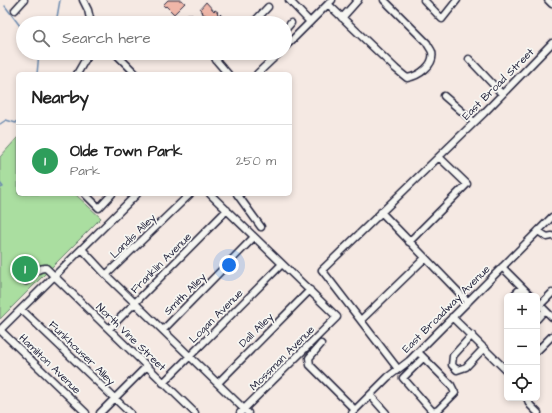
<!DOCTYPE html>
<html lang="en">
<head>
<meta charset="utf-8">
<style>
  :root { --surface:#fff; --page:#f2f2f2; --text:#222; --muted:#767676; --line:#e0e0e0; --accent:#d93025 }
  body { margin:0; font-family:"Architects Daughter",sans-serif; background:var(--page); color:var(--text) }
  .controls { position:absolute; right:12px; bottom:12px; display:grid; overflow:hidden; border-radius:6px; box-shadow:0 2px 6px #0003 }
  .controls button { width:36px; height:36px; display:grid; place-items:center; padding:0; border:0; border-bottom:1px solid var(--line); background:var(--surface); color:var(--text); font:20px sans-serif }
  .you { position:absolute; left:229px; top:265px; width:14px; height:14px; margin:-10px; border:3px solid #fff; border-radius:50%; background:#1a73e8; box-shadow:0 0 0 6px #1a73e833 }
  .badge { display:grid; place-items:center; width:26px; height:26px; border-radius:50%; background:var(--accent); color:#fff; font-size:13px; font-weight:700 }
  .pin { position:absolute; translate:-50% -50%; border:2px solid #fff; box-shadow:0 1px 4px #0006 }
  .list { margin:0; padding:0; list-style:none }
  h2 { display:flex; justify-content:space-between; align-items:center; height:52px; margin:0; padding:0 16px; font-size:17px }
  h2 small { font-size:13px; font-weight:400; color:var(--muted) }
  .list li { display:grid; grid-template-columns:26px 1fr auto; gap:12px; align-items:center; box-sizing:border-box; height:72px; padding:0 16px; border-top:1px solid var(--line) }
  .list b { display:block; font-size:15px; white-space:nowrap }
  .list p { margin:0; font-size:13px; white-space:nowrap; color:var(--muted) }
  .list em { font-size:13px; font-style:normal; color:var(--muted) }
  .icon { flex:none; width:22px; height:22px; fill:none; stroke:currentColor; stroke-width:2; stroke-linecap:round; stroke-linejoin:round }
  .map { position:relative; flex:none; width:552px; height:413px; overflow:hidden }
  .search { position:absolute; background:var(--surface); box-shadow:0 2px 6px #0003; left:16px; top:16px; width:276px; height:44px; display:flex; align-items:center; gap:10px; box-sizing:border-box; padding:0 14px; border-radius:22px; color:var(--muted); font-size:15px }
  .panel { position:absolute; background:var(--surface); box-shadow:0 2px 6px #0003; left:16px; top:72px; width:276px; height:124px; border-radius:6px }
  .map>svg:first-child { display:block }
  .green { fill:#aadea0; stroke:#66806e }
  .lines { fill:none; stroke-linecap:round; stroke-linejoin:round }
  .stream { stroke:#6e8cb0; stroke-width:1.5 }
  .building { fill:#efb6a8; stroke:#22223b }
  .minor-casing { stroke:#22223b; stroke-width:9 }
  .minor { stroke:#f6f6f2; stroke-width:6 }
  .labels { text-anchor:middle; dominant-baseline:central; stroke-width:3.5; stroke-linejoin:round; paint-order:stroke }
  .street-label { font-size:11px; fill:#22223b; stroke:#f6f6f2 }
</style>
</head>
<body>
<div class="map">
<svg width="552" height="413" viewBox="0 0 552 413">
  <rect width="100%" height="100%" fill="#f5e9e3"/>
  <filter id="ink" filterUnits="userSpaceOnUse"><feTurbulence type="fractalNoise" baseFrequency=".025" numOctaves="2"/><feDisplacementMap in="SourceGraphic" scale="8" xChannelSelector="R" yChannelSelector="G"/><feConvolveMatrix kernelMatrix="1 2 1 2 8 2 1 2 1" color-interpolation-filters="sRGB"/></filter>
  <g filter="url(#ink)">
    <path class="green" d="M18,137V194H75L101,218L0,319V157Z"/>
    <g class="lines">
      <path class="stream" d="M5,6L23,30
        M56,23L60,0
        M37,74L39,53
        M0,124L6,120L16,123L18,120
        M0,183L3,187L0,188"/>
    </g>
    <path class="building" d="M168,0H181L185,3L174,14L166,6L165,7L163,5Z
      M206,2L214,11L215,10L218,12L217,13L219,15L220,14L223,17L217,23H211L212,21L206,17L207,16L202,13L203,12L202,11H200L201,10L200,9Z"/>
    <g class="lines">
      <defs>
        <path id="minor" d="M83,0L88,10L91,23
          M289,0L310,22
          M424,0L442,19L457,0
          M548,0L552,4
          M328,4L396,69L407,78C419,76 435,65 432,52C431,49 428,46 427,43L384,0
          M15,10L24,0
          M189,18L194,23
          M342,18L358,0
          M253,23L268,7
          M285,30L291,23
          M285,47L332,0
          M115,53L136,74
          M213,53L216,60L228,74
          M469,59L502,94
          M77,74L89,53
          M257,74L279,53
          M444,96L474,122
          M85,194L99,208L112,194
          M210,194L337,317L240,413
          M237,194L261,227
          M381,212L468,302
          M538,231L547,237L552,236
          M409,242L467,184L439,157
          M82,249L106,275L248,413
          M502,267L531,296
          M106,275L190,194
          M26,281C32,276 37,267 46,268L195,413
          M513,296L522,287
          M537,302L552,317
          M540,305L552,293
          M21,309L130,413
          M452,317L507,371
          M537,319L545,310
          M361,320L425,258
          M109,329L227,210
          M0,330L137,194
          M0,330L86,413
          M163,330L254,237
          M472,335L453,356L452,365L457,370L466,367L484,348
          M321,344L309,358L310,365L355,410
          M537,351L552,336
          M418,352L451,385L455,393L438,410L433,412L403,378L423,358
          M398,369L322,270L484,113L552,43
          M163,383L282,264
          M218,383L310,290
          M370,395L386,413
          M527,398L530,405L538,413
          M100,413L147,366
          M352,413L388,377L409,361L552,217"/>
      </defs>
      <use href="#minor" class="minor-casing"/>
      <use href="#minor" class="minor"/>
    </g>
  </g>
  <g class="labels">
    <g class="street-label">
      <text transform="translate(498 84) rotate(-45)">East Broad Street</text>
      <text transform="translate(133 236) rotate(-44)">Landis Alley</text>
      <text transform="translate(161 263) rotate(-45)">Franklin Avenue</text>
      <text transform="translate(185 294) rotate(-45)">Smith Alley</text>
      <text transform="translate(446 309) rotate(-45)">East Broadway Avenue</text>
      <text transform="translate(216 316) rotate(-45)">Logan Avenue</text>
      <text transform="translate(256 330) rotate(-45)">Dall Alley</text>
      <text transform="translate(131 337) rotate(44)">North Vine Street</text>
      <text transform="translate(82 353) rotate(44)">Funkhouser Alley</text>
      <text transform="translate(282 358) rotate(-45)">Mossman Avenue</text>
      <text transform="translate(50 364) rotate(44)">Hamilton Avenue</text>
    </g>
  </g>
</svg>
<div class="controls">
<button>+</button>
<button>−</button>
<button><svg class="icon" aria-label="locate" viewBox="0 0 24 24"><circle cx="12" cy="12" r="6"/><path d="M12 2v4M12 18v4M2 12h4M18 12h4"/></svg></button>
</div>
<div class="you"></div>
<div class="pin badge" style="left:25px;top:269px;background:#2e9e5b">1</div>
<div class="search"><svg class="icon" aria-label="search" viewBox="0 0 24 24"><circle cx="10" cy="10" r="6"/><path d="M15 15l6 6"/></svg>Search here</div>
<section class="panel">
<h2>Nearby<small></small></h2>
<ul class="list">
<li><span class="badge" style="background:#2e9e5b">1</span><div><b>Olde Town Park</b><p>Park</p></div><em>250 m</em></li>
</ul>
</section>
</div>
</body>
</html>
